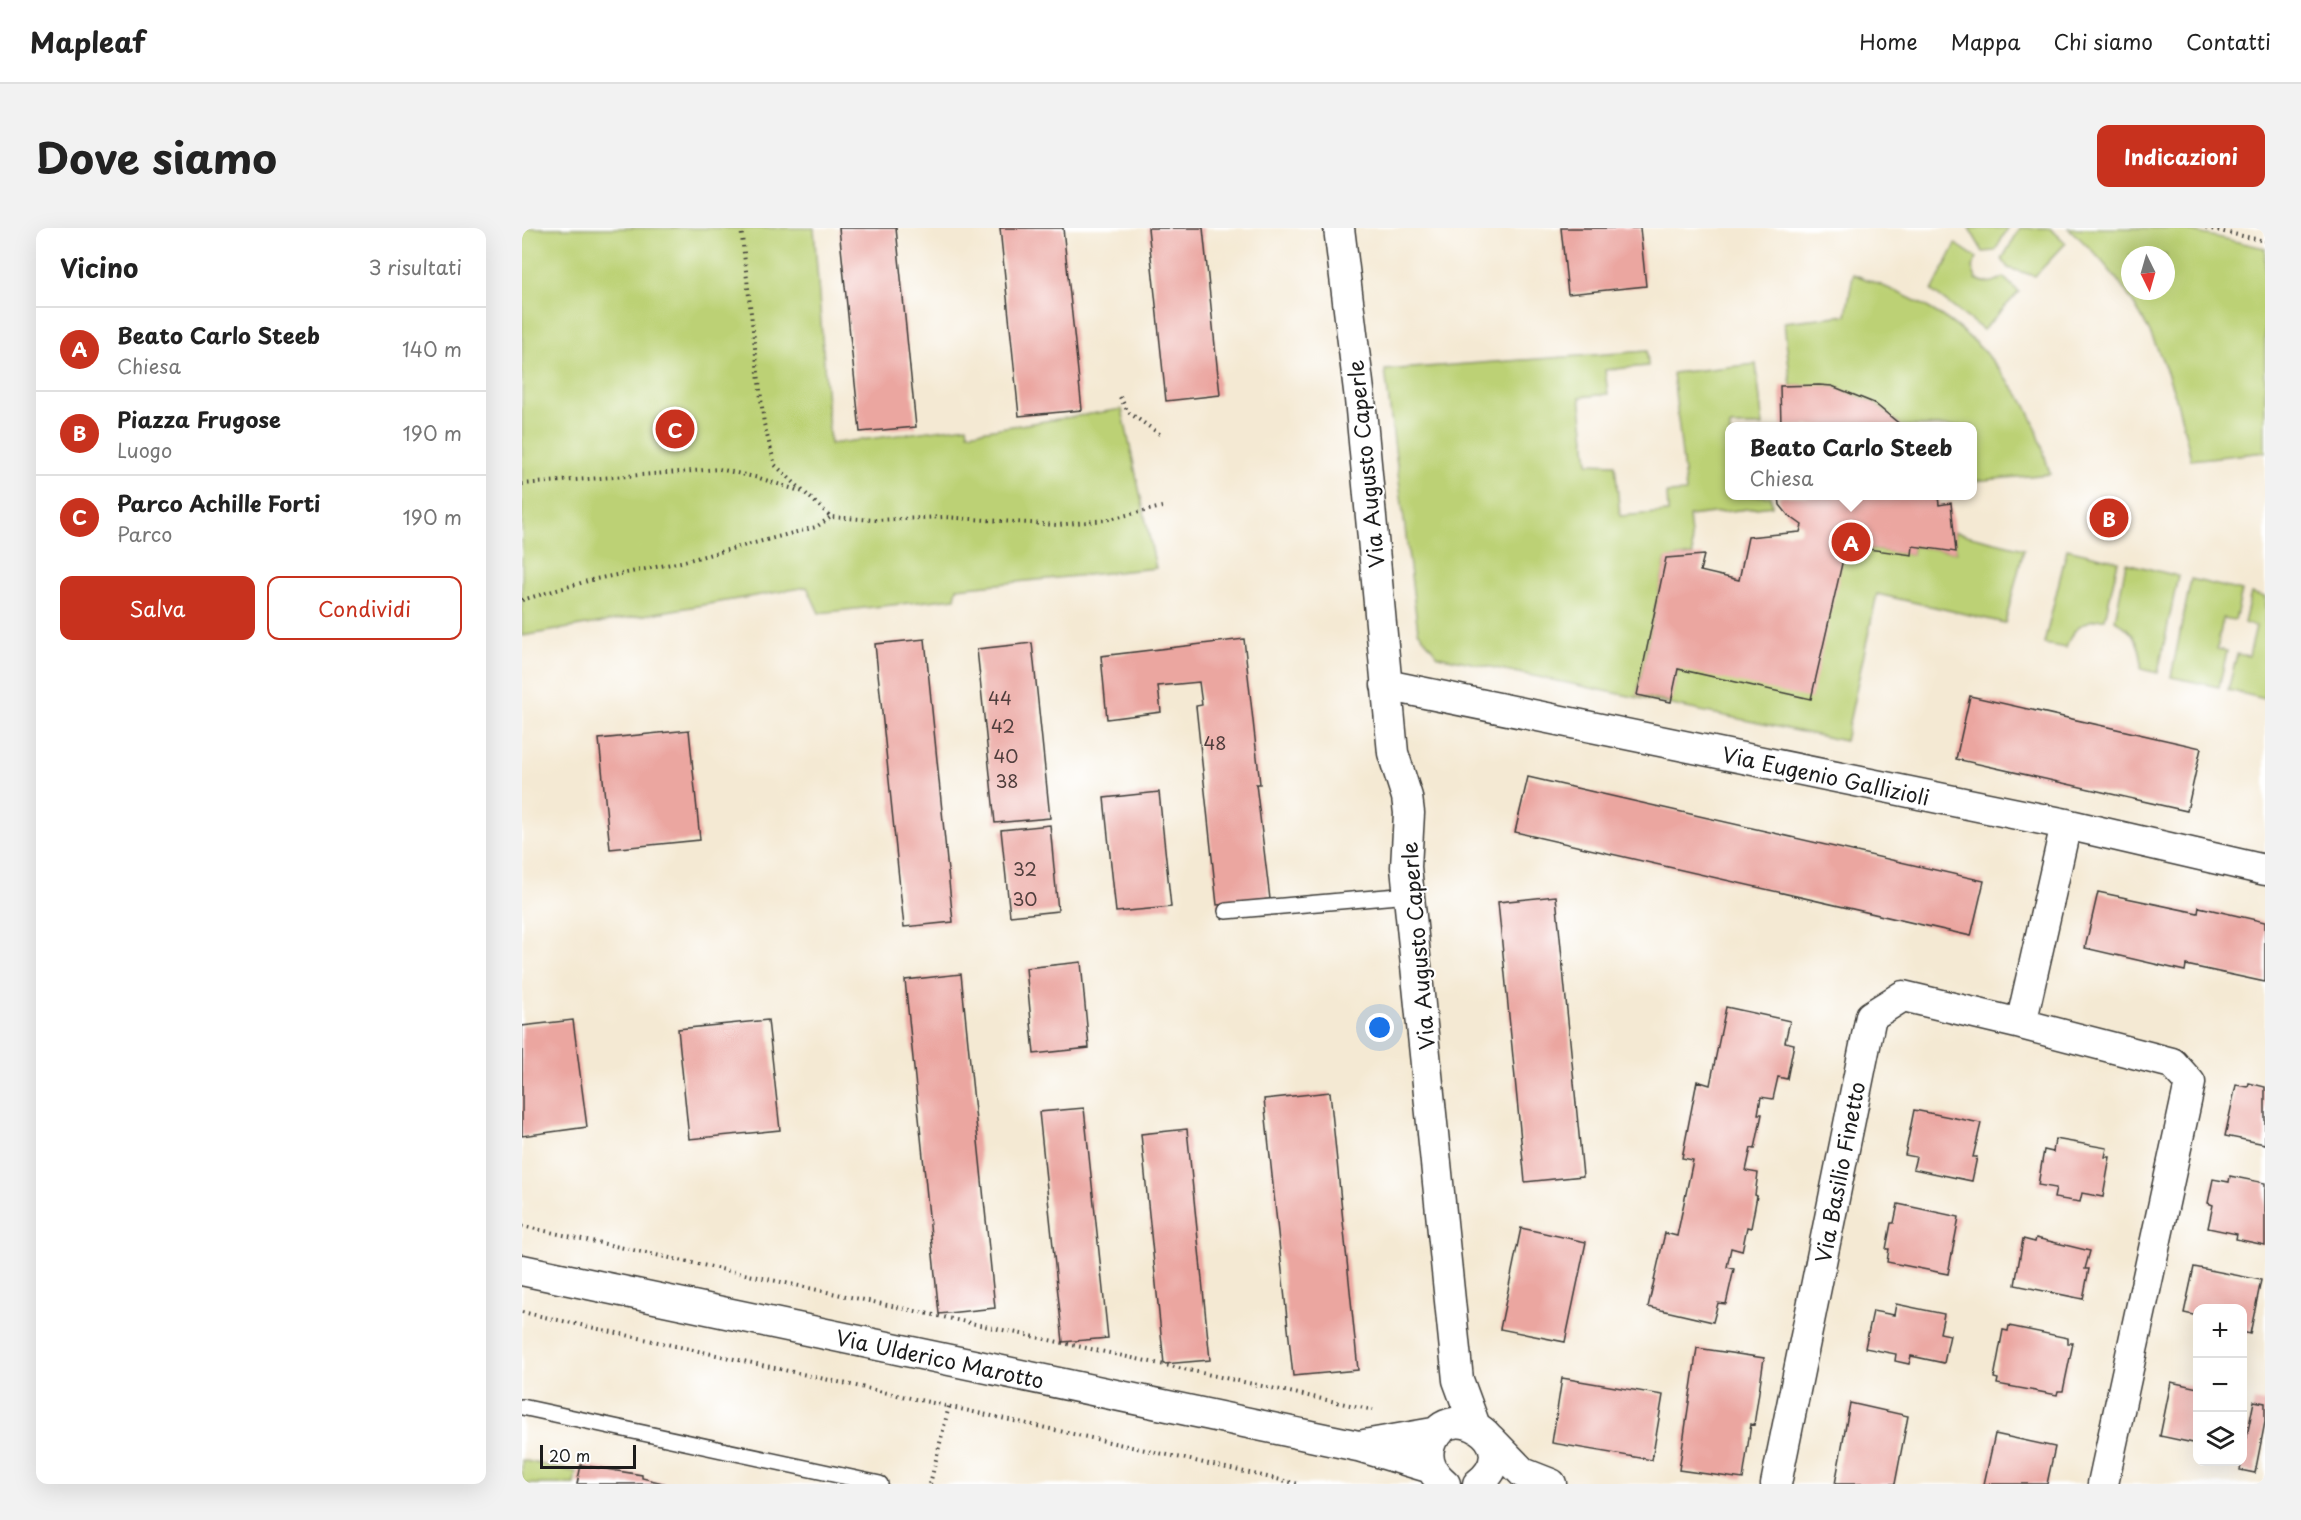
<!DOCTYPE html>
<html lang="it">
<head>
<meta charset="utf-8">
<style>
  :root { --surface:#fff; --page:#f2f2f2; --text:#222; --muted:#767676; --line:#e0e0e0; --accent:#c8321e }
  body { margin:0; font-family:"Playpen Sans",sans-serif; background:var(--page); color:var(--text) }
  .controls { position:absolute; right:18px; bottom:18px; display:grid; overflow:hidden; border-radius:12px; box-shadow:0 6px 24px #0002 }
  .controls button { width:54px; height:54px; display:grid; place-items:center; padding:0; border:0; border-bottom:2px solid var(--line); background:var(--surface); color:var(--text); font:30px sans-serif }
  .compass { position:absolute; left:1599px; top:18px; width:54px; height:54px; border-radius:50%; background:var(--surface); box-shadow:0 6px 24px #0002; rotate:175deg }
  .scale { position:absolute; left:18px; bottom:15px; width:96px; box-sizing:border-box; padding-left:6px; border:3px solid #1c1c1c; border-top:0; font-size:16px; line-height:21px; white-space:nowrap; color:#1c1c1c; -webkit-text-stroke:4px #fff; paint-order:stroke }
  .you { position:absolute; left:858px; top:800px; width:21px; height:21px; margin:-15px; border:4px solid #fff; border-radius:50%; background:#1a73e8; box-shadow:0 0 0 9px #1a73e833 }
  .badge { display:grid; place-items:center; width:39px; height:39px; border-radius:50%; background:var(--accent); color:#fff; font-size:20px; font-weight:700 }
  .pin { position:absolute; translate:-50% -50%; border:3px solid #fff; box-shadow:0 2px 6px #0006 }
  .popup { position:absolute; left:1203px; top:194px; width:252px; height:78px; box-sizing:border-box; display:grid; place-content:center; border-radius:12px; background:var(--surface); filter:drop-shadow(0 2px 4px #0005); font-size:20px; white-space:nowrap; color:var(--muted) }
  .popup b { font-size:22px; color:var(--text) }
  .popup::after { content:''; position:absolute; left:50%; top:100%; margin-left:-12px; border:12px solid transparent; border-top-color:var(--surface) }
  .list { margin:0; padding:0; list-style:none }
  h2 { display:flex; justify-content:space-between; align-items:center; height:78px; margin:0; padding:0 24px; font-size:26px }
  h2 small { font-size:20px; font-weight:400; color:var(--muted) }
  .list li { display:grid; grid-template-columns:39px 1fr auto; gap:18px; align-items:center; box-sizing:border-box; height:84px; padding:0 24px; border-top:2px solid var(--line) }
  .list b { display:block; font-size:22px; white-space:nowrap }
  .list p { margin:0; font-size:20px; white-space:nowrap; color:var(--muted) }
  .list em { font-size:20px; font-style:normal; color:var(--muted) }
  .actions { display:flex; gap:12px; padding:18px 24px }
  .actions a { flex:1; padding:14px 0; border:2px solid var(--accent); border-radius:12px; text-align:center; font-size:21px; color:var(--accent) }
  .actions .main { background:var(--accent); color:#fff }
  .icon { flex:none; width:33px; height:33px; fill:none; stroke:currentColor; stroke-width:2; stroke-linecap:round; stroke-linejoin:round }
  .map { position:relative; flex:none; width:1743px; height:1256px; overflow:hidden; border-radius:12px }
  header { display:flex; align-items:center; gap:36px; box-sizing:border-box; height:84px; padding:0 30px; background:var(--surface); border-bottom:2px solid var(--line) }
  header strong { font-size:28px }
  nav { display:flex; gap:33px; margin-inline-start:auto; font-size:21px }
  .intro { display:flex; align-items:center; justify-content:space-between; box-sizing:border-box; height:144px; padding:0 36px }
  h1 { margin:0; font-size:42px }
  .button { padding:15px 27px; border-radius:12px; background:var(--accent); color:#fff; font-size:21px; font-weight:700 }
  main { display:flex; gap:36px; padding:0 36px }
  aside { flex:1; background:var(--surface); border-radius:12px; box-shadow:0 6px 24px #0002 }
  .map>svg:first-child { display:block }
  .green { fill:#bcd174; stroke:#6c7648; stroke-width:1.5; fill-rule:evenodd }
  .building { fill:#eba6a0 }
  .lines { fill:none; stroke-linecap:round; stroke-linejoin:round }
  .service-casing { stroke:#3c3b37; stroke-width:18 }
  .minor-casing { stroke:#3c3b37; stroke-width:33 }
  .path { stroke:#3c3b37; stroke-width:4; stroke-dasharray:1.5 4.5; stroke-linecap:butt }
  .service { stroke:#fff; stroke-width:15 }
  .minor { stroke:#fff; stroke-width:30 }
  .labels { text-anchor:middle; dominant-baseline:central; stroke-width:4.5; stroke-linejoin:round; paint-order:stroke }
  .number-label { font-size:18px; fill:#503e3d }
  .street-label { font-size:21px; fill:#1c1c1c; stroke:#fff }
</style>
</head>
<body>
<header>
<strong>Mapleaf</strong>
<nav><a>Home</a><a>Mappa</a><a>Chi siamo</a><a>Contatti</a></nav>
</header>
<div class="intro"><h1>Dove siamo</h1><a class="button">Indicazioni</a></div>
<main>
<aside>
<h2>Vicino<small>3 risultati</small></h2>
<ul class="list">
<li><span class="badge">A</span><div><b>Beato Carlo Steeb</b><p>Chiesa</p></div><em>140 m</em></li>
<li><span class="badge">B</span><div><b>Piazza Frugose</b><p>Luogo</p></div><em>190 m</em></li>
<li><span class="badge">C</span><div><b>Parco Achille Forti</b><p>Parco</p></div><em>190 m</em></li>
</ul>
<div class="actions"><a class="main">Salva</a><a>Condividi</a></div>
</aside>
<div class="map">
<svg width="1743" height="1256" viewBox="0 0 1743 1256">
  <rect width="100%" height="100%" fill="#fff"/>
  <filter id="ink" filterUnits="userSpaceOnUse"><feTurbulence type="fractalNoise" baseFrequency=".0167" numOctaves="2"/><feDisplacementMap in="SourceGraphic" scale="12" xChannelSelector="R" yChannelSelector="G"/><feConvolveMatrix kernelMatrix="1 2 1 2 8 2 1 2 1" color-interpolation-filters="sRGB"/></filter>
  <filter id="wash" filterUnits="userSpaceOnUse"><feTurbulence type="fractalNoise" baseFrequency=".008" numOctaves="4" result="noise"/><feDisplacementMap in="SourceGraphic" scale="24" xChannelSelector="R" yChannelSelector="G"/><feGaussianBlur stdDeviation="1.35" result="paint"/><feColorMatrix in="noise" values="0 0 0 0 0 0 0 0 0 0 0 0 0 0 0 0 0 1.4 0 .05"/><feComposite in="paint" operator="in"/></filter>
  <g filter="url(#wash)">
    <rect width="100%" height="100%" fill="#f4e9d3"/>
    <path class="green" d="M0,0H292L308,216L445,198L446,205L600,181L634,340L435,360L433,370L297,385L285,359L0,408Z
      M1447,0H1486L1473,23L1461,24Z
      M1498,0H1528L1544,15L1513,48L1486,40L1480,31Z
      M1546,0H1654L1743,20V224L1669,232C1651,140 1618,61 1546,0ZM1608,27H1644V63H1608Z
      M1434,16L1455,30L1450,39L1454,51C1464,56 1471,56 1481,49L1497,64L1461,102L1410,63Z
      M1331,46C1397,71 1442,93 1484,150C1490,159 1498,167 1503,176C1515,198 1521,222 1528,246L1451,253L1450,198H1380L1352,175L1310,158H1269L1262,94L1324,87Z
      M1125,123L1126,138L1083,142L1086,166L1058,169L1066,235L1093,236L1098,288L1146,284L1145,265L1164,264L1151,145L1234,136L1241,198H1208V268H1249L1250,278L1167,288L1171,327L1144,331L1115,467L1148,474L1156,441L1324,318L1390,327L1391,318L1434,324L1432,304L1502,321L1483,395L1355,366L1323,513L916,428L896,403L863,142Z
      M1545,321L1596,333L1583,391C1562,391 1550,400 1544,420L1522,416Z
      M1604,335L1656,348L1636,445L1619,441C1621,419 1612,403 1593,392Z
      M1669,351L1720,363L1713,392L1701,390L1695,421L1705,423L1697,459L1649,449Z
      M1729,365L1743,369V471L1706,462L1715,426L1727,428L1734,398L1722,395Z
      M0,1232L54,1244L52,1256H0Z"/>
    <g id="blocks">
      <path class="building" d="M317,0H374L394,199L338,204Z
        M478,0H541L560,182L497,188Z
        M626,0H681L698,167L644,173Z
        M1039,0H1118L1124,58L1046,66Z
        M1297,157L1310,158L1352,175L1380,198H1259L1258,158Z
        M1257,268H1416L1417,277L1429,275L1434,324L1391,318L1390,327L1324,318L1289,471L1156,441L1149,474L1115,467L1144,330L1182,327L1178,343L1217,352L1226,309L1278,304L1280,297L1266,287L1258,277Z
        M403,411L431,694L382,699L353,416Z
        M722,411L738,556H734L748,671L695,677L674,478L680,477L677,454L636,458L639,484L585,491L579,428Z
        M510,415L528,590L473,595L455,421Z
        M1448,468L1679,520L1665,583L1434,531Z
        M167,502L178,612L88,621L77,511Z
        M1006,549L1462,653L1449,708L993,604Z
        M637,564L649,679L594,684L582,570Z
        M528,597L536,683L488,688L479,602Z
        M1576,664L1676,685L1677,679L1743,694V754L1664,737L1663,743L1563,720Z
        M1034,668L1061,948L1003,954L976,674Z
        M559,734L567,820L512,826L504,740Z
        M439,746L473,1080L417,1086L383,752Z
        M1204,779L1268,793L1263,814L1272,816L1265,851L1256,849L1251,871L1239,869L1236,886H1240L1233,921L1229,920L1224,943L1236,945L1233,967L1235,968L1229,1000L1225,999L1220,1023L1209,1020L1205,1039L1212,1041L1204,1076L1196,1075L1191,1094L1126,1079L1143,1005L1155,1008L1171,932L1160,930L1175,853L1188,857Z
        M51,792L65,899L0,908V798Z
        M246,792L258,902L167,911L156,801Z
        M1727,855L1743,859V916L1703,908L1714,857L1726,859Z
        M808,864L836,1142L771,1148L742,871Z
        M562,880L586,1110L541,1114L517,884Z
        M1392,882L1459,895L1451,929H1455L1450,953L1391,941L1394,929L1383,927Z
        M665,901L688,1132L642,1136L619,906Z
        M1533,911L1585,920L1583,929H1588L1581,969L1560,965L1558,974L1532,970L1534,960L1516,957L1522,922L1531,924Z
        M1708,948L1743,955V1017L1714,1011L1715,1006L1686,1000L1691,977L1686,975L1691,951L1707,954Z
        M1376,976L1437,989L1426,1046L1365,1034L1367,1021H1364L1369,995H1372Z
        M999,1000L1064,1014L1043,1114L978,1101Z
        M1514,1010L1568,1023L1563,1041H1567L1561,1071L1493,1057L1501,1011L1513,1014Z
        M1672,1039L1739,1052L1728,1106L1720,1104V1080H1676V1088L1662,1085Z
        M1374,1076L1422,1086L1418,1105L1428,1107L1422,1135L1389,1128L1387,1136L1373,1133L1374,1126L1343,1120L1351,1083L1372,1087Z
        M1487,1098L1546,1110V1115H1551L1541,1163H1536L1535,1167L1475,1156L1476,1151L1472,1150L1481,1102L1486,1103Z
        M1175,1120L1242,1130L1232,1197L1229,1196L1221,1251L1157,1242Z
        M1040,1150L1141,1167L1130,1232L1030,1215Z
        M1649,1154L1676,1160V1216L1638,1208Z
        M1732,1173L1743,1175V1194L1733,1245L1718,1242Z
        M1328,1175L1386,1188L1373,1256H1313Z
        M1473,1206L1533,1219L1525,1256H1462Z
        M59,1237L120,1247V1250L145,1256H55Z"/>
    </g>
  </g>
  <g filter="url(#ink)">
    <use href="#blocks" fill-opacity="0" stroke="#3c3b37" stroke-width="1.5"/>
    <g class="lines">
      <defs>
        <path id="service" d="M704,683L887,667
          M0,1179L358,1256"/>
        <path id="minor" d="M817,0L838,171L871,525L885,569L887,585L884,639L936,1152L953,1198
          M864,457L1544,596L1743,642
          M1544,596L1499,796L1650,835L1668,855L1581,1256
          M0,1042L836,1218L909,1240
          M968,1211L1001,1245L1029,1256
          M842,1217L917,1204
          M923,1256C912,1247 904,1236 907,1220C921,1163 1009,1214 956,1256
          M1254,1256L1349,788L1381,768L1499,796"/>
      </defs>
      <use href="#service" class="service-casing"/>
      <use href="#minor" class="minor-casing"/>
      <path class="path" d="M219,0L242,196L253,237L309,289L353,292L422,289L535,297L583,292L640,279
        M1684,0L1743,13
        M598,169L606,184L639,207
        M0,256L197,241L237,250L281,264
        M0,372L69,352L159,334L294,299L309,289
        M0,998L851,1182
        M0,1084L777,1256
        M408,1256L427,1178"/>
      <use href="#service" class="service"/>
      <use href="#minor" class="minor"/>
    </g>
  </g>
  <g class="labels">
    <g class="number-label">
      <text x="478" y="469">44</text>
      <text x="481" y="497">42</text>
      <text x="693" y="514">48</text>
      <text x="484" y="527">40</text>
      <text x="485" y="552">38</text>
      <text x="503" y="640">32</text>
      <text x="503" y="670">30</text>
    </g>
    <g class="street-label">
      <text transform="translate(843 236) rotate(-96)">Via Augusto Caperle</text>
      <text transform="translate(1304 547) rotate(12)">Via Eugenio Gallizioli</text>
      <text transform="translate(895 718) rotate(-95)">Via Augusto Caperle</text>
      <text transform="translate(1317 944) rotate(-79)">Via Basilio Finetto</text>
      <text transform="translate(418 1130) rotate(12)">Via Ulderico Marotto</text>
    </g>
  </g>
</svg>
<div class="controls">
<button>+</button>
<button>−</button>
<button><svg class="icon" aria-label="layers" viewBox="0 0 24 24"><path d="M12 4l9 5-9 5-9-5zM3 14l9 5 9-5"/></svg></button>
</div>
<svg class="compass" viewBox="-18 -18 36 36"><path d="M0-13l5 13h-10z" fill="#e53935"/><path d="M0 13l5-13h-10z" fill="#767676"/></svg>
<div class="scale">20 m</div>
<div class="you"></div>
<div class="pin badge" style="left:1329px;top:314px">A</div>
<div class="popup"><b>Beato Carlo Steeb</b>Chiesa</div>
<div class="pin badge" style="left:1587px;top:290px">B</div>
<div class="pin badge" style="left:153px;top:201px">C</div>
</div>
</main>
</body>
</html>
